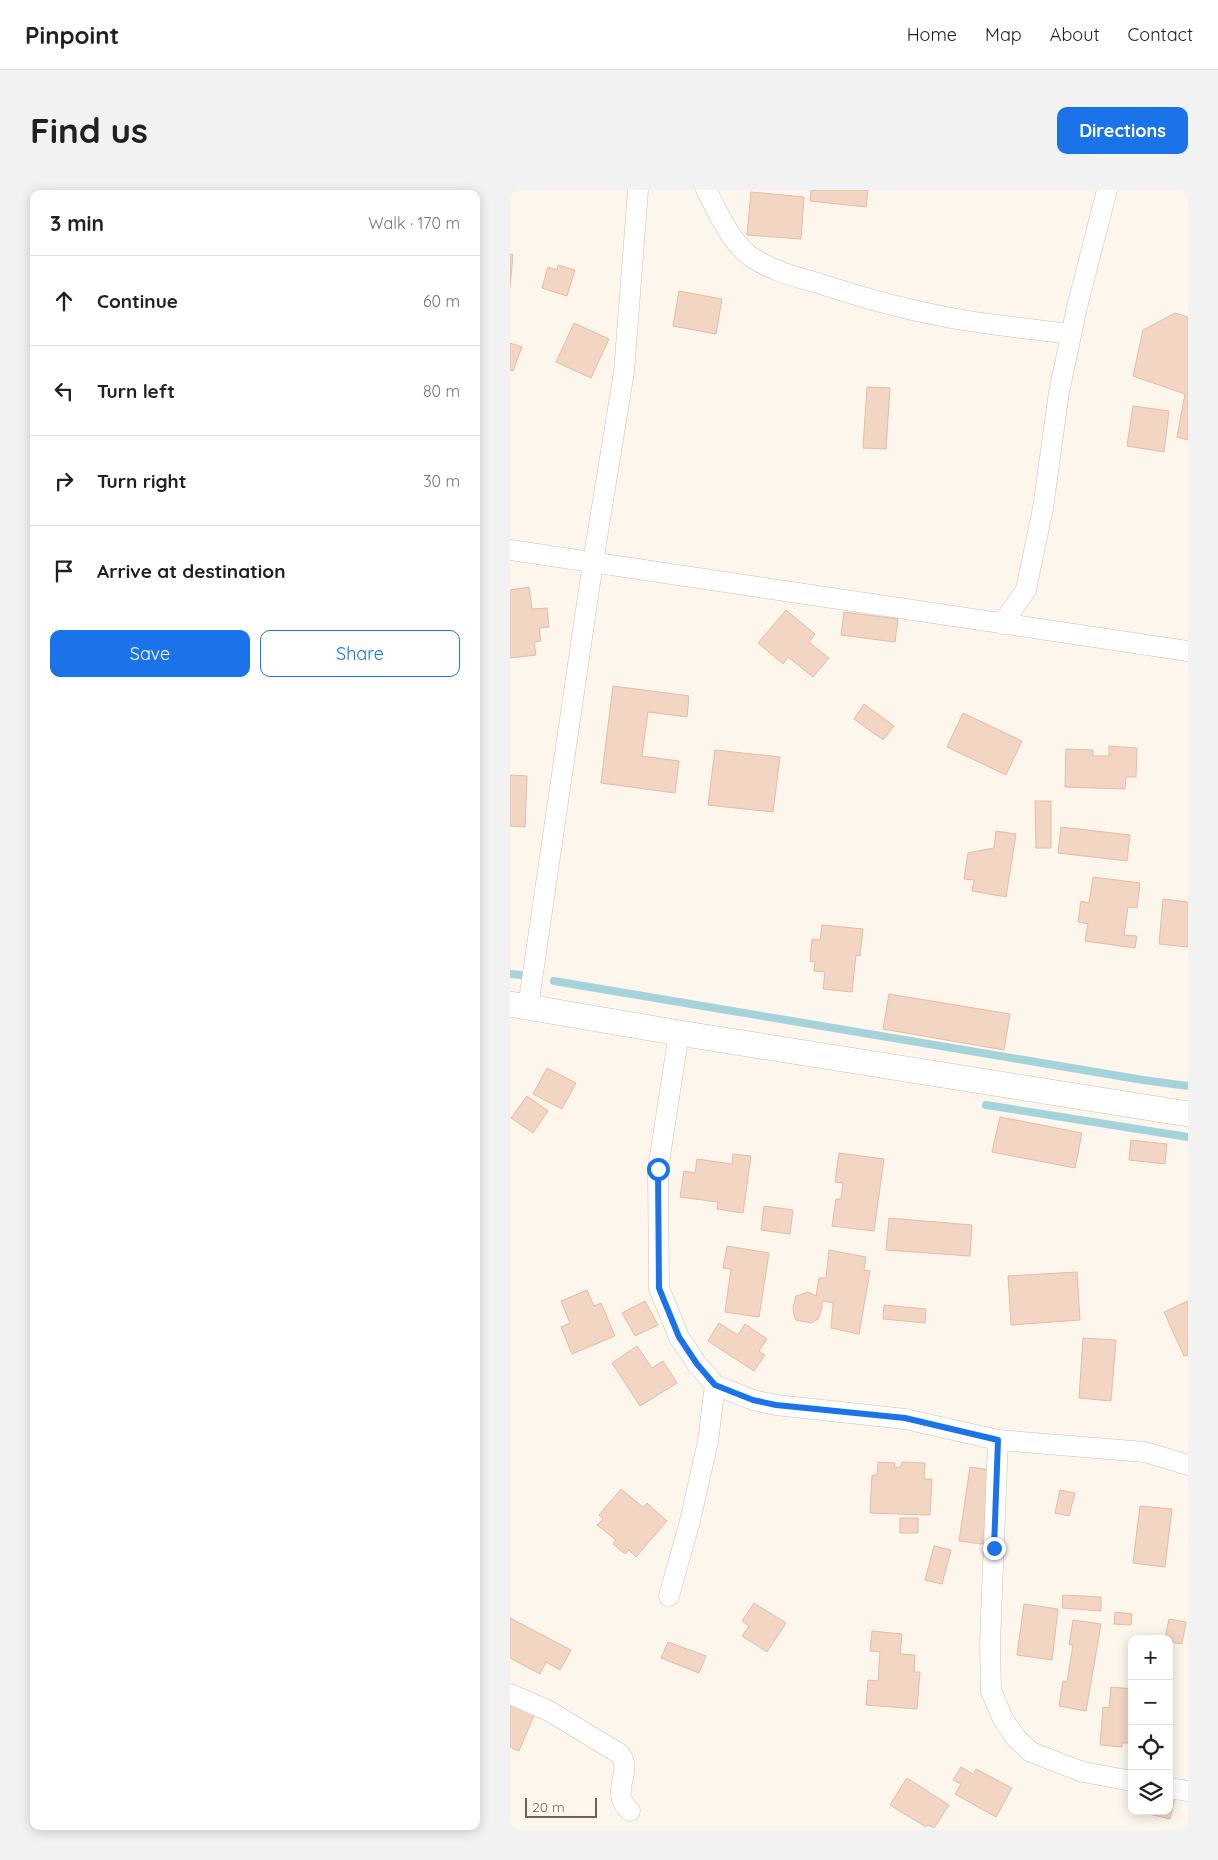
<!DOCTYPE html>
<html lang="en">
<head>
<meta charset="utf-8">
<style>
  :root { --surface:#fff; --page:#f2f2f2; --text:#202124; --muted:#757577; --line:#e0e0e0; --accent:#1a73e8 }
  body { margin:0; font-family:Quicksand,sans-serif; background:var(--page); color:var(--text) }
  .controls { position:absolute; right:15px; bottom:15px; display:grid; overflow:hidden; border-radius:10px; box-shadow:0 2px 12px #0003 }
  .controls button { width:45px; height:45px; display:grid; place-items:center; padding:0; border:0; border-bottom:1px solid var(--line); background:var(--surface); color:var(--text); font:25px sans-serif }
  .scale { position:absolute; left:15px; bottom:12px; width:72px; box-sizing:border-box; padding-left:5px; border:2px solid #7a5c4d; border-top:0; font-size:14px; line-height:18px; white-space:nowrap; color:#7a5c4d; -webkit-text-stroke:4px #fffaf3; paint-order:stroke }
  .stop { position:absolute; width:15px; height:15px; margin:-11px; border:4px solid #1a73e8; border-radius:50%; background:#fff }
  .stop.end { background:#1a73e8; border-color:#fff; box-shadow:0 1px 5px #0008 }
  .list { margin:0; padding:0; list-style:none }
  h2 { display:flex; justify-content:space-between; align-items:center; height:65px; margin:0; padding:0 20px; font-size:21px }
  h2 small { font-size:16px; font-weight:400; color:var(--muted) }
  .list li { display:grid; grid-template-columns:32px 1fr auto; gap:15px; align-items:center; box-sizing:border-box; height:90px; padding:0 20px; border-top:1px solid var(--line) }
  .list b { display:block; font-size:19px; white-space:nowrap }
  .list em { font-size:16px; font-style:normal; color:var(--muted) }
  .actions { display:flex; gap:10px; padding:15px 20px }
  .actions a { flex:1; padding:11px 0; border:1px solid var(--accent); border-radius:10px; text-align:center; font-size:18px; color:var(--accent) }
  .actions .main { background:var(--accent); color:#fff }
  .icon { flex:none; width:28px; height:28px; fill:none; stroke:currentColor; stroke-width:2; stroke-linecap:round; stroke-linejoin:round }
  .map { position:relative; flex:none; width:678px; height:1640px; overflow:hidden; border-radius:10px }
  header { display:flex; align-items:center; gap:30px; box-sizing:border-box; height:70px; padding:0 25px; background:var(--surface); border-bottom:1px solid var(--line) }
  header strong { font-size:24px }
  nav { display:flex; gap:28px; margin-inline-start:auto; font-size:18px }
  .intro { display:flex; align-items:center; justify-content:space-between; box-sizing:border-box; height:120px; padding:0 30px }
  h1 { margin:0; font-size:35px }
  .button { padding:12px 22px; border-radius:10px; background:var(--accent); color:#fff; font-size:18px; font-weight:700 }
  main { display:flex; gap:30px; padding:0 30px }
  aside { flex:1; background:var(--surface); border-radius:10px; box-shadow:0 2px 12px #0003 }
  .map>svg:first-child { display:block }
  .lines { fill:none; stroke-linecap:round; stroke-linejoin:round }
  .stream { stroke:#a5d3da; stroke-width:8 }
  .building { fill:#f3d5c3; stroke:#e6bba3 }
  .minor-casing { stroke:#d1beb0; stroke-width:21 }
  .tertiary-casing { stroke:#d1beb0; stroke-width:26 }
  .minor { stroke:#fff; stroke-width:20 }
  .tertiary { stroke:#fff; stroke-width:25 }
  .route { stroke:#1a73e8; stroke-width:6 }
</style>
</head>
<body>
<header>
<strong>Pinpoint</strong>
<nav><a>Home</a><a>Map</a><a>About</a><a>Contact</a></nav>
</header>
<div class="intro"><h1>Find us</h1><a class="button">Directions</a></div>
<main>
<aside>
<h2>3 min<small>Walk · 170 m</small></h2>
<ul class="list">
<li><svg class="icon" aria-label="ahead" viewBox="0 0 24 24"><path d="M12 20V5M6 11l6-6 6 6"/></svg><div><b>Continue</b></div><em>60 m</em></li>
<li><svg class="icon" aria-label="left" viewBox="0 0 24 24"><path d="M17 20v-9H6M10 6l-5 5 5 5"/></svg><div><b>Turn left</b></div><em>80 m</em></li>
<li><svg class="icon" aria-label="right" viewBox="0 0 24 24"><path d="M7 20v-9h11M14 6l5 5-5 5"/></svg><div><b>Turn right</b></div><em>30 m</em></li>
<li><svg class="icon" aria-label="arrive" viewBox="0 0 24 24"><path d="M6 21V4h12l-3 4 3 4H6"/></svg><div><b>Arrive at destination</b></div></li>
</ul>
<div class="actions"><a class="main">Save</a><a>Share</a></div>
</aside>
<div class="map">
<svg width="678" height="1640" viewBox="0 0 678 1640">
  <rect width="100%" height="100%" fill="#fdf6ec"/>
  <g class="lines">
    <path class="stream" d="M0,784L10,785
      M44,791L633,890L678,896
      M476,915L678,947"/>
  </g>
  <path class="building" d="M301,0H358L356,17L300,11Z
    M241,2L294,7L291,49L237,45Z
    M0,64L3,65L0,97Z
    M48,75L65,80L57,106L32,98L38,77L47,80Z
    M169,101L212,109L206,144L163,136Z
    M665,123L678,127V250L667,247L675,204L623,186L633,140Z
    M64,133L99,149L81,188L46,172Z
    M0,153L12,157L3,181L0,180Z
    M357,197L380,198L376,259L353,258Z
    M623,216L659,221L654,262L617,256Z
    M19,397L22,419L37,418L39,437L29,438L31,451L24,452L26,465L0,468V400Z
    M276,420L305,444L299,452L319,468L303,487L278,467L273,474L248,453Z
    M334,422L388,429L385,452L331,445Z
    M103,496L179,506L177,527L138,522L132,566L169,571L165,603L91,593Z
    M354,514L384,536L373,550L344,529Z
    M453,523L512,551L496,585L437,557Z
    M599,556L627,558L626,587H616L615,599L555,597L556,559L583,560V566H599Z
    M205,560L270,567L263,622L198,615Z
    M0,585L17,586L15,637L0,636Z
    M525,611H541V658H526Z
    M551,637L620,645L617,671L548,663Z
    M486,641L506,644L496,707L462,701L464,690L454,689L458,663L484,658Z
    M583,687L630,693L627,718L618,717L614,745L627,746L625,758L575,751L578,734L568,732L571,711L579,713Z
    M653,709L678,712V757L649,754Z
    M312,735L353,739L350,766L346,765L342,802L313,799L315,782L304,781L305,772L300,771L302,749L310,750Z
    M379,804L500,824L494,860L373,839Z
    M37,878L66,893L52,919L23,904Z
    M17,906L38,921L23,943L1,928Z
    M490,927L572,943L565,978L482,962Z
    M621,950L657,954L655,974L619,970Z
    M329,963L374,969L364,1041L322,1036L326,1009H331L333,993L325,992Z
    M223,964L241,966L233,1023L207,1019L208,1012L170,1007L174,981L185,983L187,969L222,974Z
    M254,1016L283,1020L280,1044L251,1040Z
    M379,1028L462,1035L460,1066L376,1060Z
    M217,1056L259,1063L249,1127L215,1122L221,1079L213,1078Z
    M319,1060L356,1067L354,1080L360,1081L349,1144L321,1138L323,1113L312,1111V1118L308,1129L301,1133L286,1130L284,1125L283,1118L286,1106L298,1102L306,1106L309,1088H316Z
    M567,1082L570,1130L501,1135L498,1086Z
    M77,1100L84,1116L91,1113L105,1146L62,1164L51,1137L60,1133L51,1111Z
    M135,1111L148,1135L125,1146L112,1123Z
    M678,1111V1165L674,1166L654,1122Z
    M374,1115L416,1119L415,1133L373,1129Z
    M209,1133L228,1145L235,1134L257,1149L249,1161L255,1165L244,1181L198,1151Z
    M573,1148L606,1150L601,1211L569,1208Z
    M127,1156L142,1178L153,1171L167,1193L130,1216L102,1173Z
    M368,1272L385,1273L384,1277H391L392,1272L415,1273L414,1289H422L420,1325L360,1323L362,1285H367Z
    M460,1277L482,1280L472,1354L449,1351Z
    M111,1299L133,1317L137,1313L157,1331L126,1367L119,1360L115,1364L103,1354L106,1350L87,1335L93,1329L89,1325Z
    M550,1300L565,1303L559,1326L545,1323Z
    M630,1316L662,1319L655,1377L623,1373Z
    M390,1328H408V1343H390Z
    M424,1356L441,1360L432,1394L415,1390Z
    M553,1405L591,1407V1421L552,1418Z
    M244,1413L276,1433L257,1462L232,1446L239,1436L232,1431Z
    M514,1414L548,1419L542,1470L507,1465Z
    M605,1422L622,1424L621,1435L604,1434Z
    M0,1428L61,1460L50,1480L36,1472L30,1484L0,1468Z
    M659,1429L676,1432L672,1454L659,1452V1449H655Z
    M563,1430L591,1434L576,1521L549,1516L553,1491L557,1492L563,1455H559Z
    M362,1441L392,1444L390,1464L405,1465L404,1482H410L407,1519L356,1515L358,1490L368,1491L370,1462L360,1461Z
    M158,1452L196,1466L189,1483L151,1468Z
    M601,1497L622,1499V1553H612V1557L590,1555L593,1517L599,1518Z
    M0,1513L25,1523L9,1561L0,1557Z
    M451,1577L463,1584L466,1579L502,1598L486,1627L445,1604L451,1594L443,1590Z
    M397,1588L439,1615L424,1638L418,1635L416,1637L380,1615Z
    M659,1607L665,1608L660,1629L635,1623V1621H659Z"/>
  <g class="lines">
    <defs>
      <path id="minor" d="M196,0C207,20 221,53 240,66C261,81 287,87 311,94C359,110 409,123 459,131C493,136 527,140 561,144
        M0,360L678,461
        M492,434L516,400L533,318L549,202L567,117L597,0
        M18,817L83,372L114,182L128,0
        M169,843L148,979L149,1098L169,1147L187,1174L205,1195L243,1210L266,1215L395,1229L488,1250L635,1262L678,1275
        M488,1250L480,1452L481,1501L493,1529L506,1548L521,1562L573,1582L622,1591
        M159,1406L180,1331L198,1251L205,1195
        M0,1504L39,1521L110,1564C124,1583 98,1601 120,1621
        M659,1598L678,1601"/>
      <path id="tertiary" d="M0,814L169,843L678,924"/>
    </defs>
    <use href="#minor" class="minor-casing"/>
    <use href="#tertiary" class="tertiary-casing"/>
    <use href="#minor" class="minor"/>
    <use href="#tertiary" class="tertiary"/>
  </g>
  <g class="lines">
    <path class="route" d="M148,979L149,1098L169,1147L187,1174L205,1195L243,1210L266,1215L395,1228L488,1250L484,1358"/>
  </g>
</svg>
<div class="controls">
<button>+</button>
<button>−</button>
<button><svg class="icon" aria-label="locate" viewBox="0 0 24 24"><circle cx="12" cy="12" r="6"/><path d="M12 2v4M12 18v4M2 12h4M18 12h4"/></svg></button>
<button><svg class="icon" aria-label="layers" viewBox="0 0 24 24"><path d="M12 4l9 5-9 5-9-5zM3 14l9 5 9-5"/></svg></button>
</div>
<div class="scale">20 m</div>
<div class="stop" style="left:148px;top:979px"></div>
<div class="stop end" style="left:484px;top:1358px"></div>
</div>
</main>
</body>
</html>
